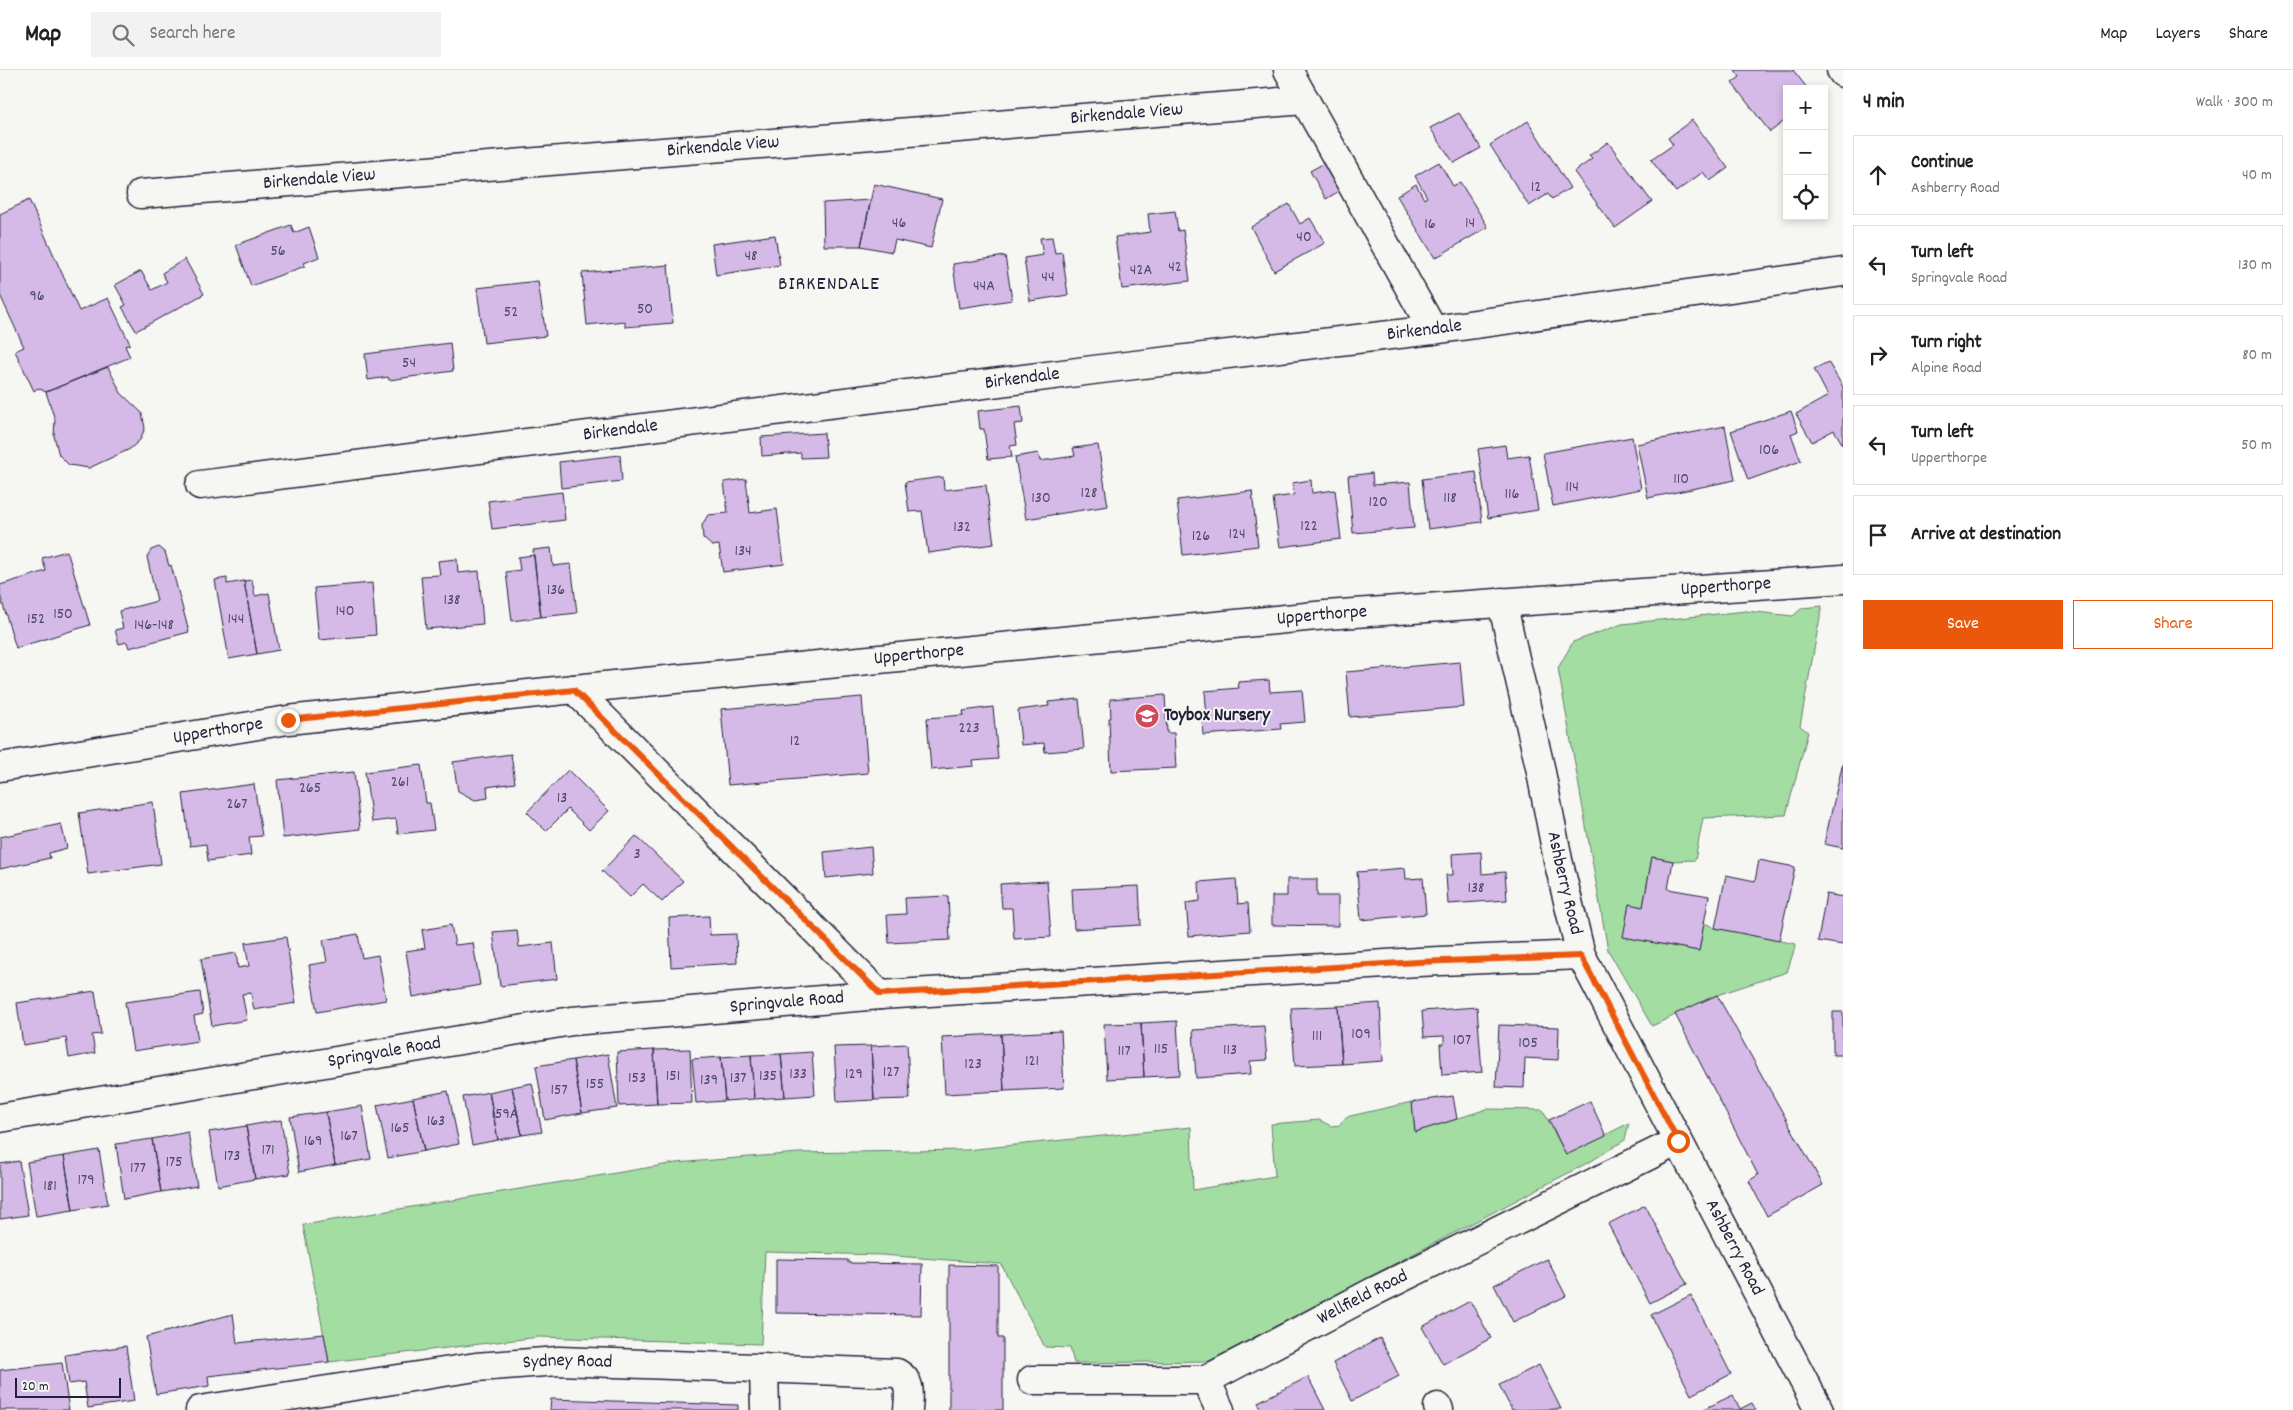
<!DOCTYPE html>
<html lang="en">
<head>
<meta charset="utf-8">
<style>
  :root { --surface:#fff; --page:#f2f2f2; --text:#222; --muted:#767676; --line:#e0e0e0; --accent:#ea580c }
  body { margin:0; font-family:Dekko,sans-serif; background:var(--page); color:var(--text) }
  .controls { position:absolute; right:15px; top:15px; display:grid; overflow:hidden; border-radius:0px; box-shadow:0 2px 8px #0003 }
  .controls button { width:45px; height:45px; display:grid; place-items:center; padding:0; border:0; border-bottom:1px solid var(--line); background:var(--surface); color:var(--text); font:25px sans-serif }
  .scale { position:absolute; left:15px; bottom:12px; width:106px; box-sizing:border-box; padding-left:5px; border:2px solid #22223b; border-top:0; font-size:14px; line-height:18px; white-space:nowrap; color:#22223b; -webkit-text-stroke:4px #f6f6f2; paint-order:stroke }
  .stop { position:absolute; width:15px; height:15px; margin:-11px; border:4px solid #ea580c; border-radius:50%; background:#fff }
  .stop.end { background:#ea580c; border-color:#fff; box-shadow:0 1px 5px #0008 }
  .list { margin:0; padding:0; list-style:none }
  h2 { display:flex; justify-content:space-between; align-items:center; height:65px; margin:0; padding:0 20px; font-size:21px }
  h2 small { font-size:16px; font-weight:400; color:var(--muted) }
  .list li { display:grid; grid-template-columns:32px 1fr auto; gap:15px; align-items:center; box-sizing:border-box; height:80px; margin:0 10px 10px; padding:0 10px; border:1px solid var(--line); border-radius:0px }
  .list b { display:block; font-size:19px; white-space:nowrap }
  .list p { margin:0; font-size:16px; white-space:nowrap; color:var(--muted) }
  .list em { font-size:16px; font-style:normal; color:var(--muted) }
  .actions { display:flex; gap:10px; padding:15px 20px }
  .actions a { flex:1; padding:11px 0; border:1px solid var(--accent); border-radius:0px; text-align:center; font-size:18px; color:var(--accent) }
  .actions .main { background:var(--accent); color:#fff }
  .icon { flex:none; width:28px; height:28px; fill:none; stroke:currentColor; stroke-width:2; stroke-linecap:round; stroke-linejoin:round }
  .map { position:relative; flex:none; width:1843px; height:1340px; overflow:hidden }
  header { display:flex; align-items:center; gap:30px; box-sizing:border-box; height:70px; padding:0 25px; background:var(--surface); border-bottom:1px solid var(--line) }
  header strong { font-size:24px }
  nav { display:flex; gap:28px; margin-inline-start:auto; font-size:18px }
  .search { width:350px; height:45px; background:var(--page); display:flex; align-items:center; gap:12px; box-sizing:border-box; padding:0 18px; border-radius:0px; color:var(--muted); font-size:19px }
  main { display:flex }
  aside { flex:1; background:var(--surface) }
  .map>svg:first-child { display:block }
  .green { fill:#a4dda2; stroke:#63806e }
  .building { fill:#d5bae8; stroke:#22223b }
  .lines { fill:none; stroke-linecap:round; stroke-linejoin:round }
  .minor-casing { stroke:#22223b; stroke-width:31 }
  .minor { stroke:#f6f6f2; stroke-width:28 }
  .route { stroke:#ea580c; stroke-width:6 }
  .labels { text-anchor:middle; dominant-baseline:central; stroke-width:4; stroke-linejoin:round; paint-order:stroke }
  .number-label { font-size:16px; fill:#4f4866 }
  .street-label { font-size:19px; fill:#22223b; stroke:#f6f6f2 }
  .poi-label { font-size:19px; font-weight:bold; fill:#22223b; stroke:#f6f6f2; text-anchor:start }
  .neighbourhood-label { font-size:20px; letter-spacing:1px; fill:#22223b; stroke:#f6f6f2 }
</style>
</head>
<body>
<header>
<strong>Map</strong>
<div class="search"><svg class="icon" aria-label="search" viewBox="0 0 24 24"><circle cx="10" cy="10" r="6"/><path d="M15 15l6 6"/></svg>Search here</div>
<nav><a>Map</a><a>Layers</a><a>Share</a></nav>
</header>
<main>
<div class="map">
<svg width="1843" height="1340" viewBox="0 0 1843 1340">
  <rect width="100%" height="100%" fill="#f6f6f2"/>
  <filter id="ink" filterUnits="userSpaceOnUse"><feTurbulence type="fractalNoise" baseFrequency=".02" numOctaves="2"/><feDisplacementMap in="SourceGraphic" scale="10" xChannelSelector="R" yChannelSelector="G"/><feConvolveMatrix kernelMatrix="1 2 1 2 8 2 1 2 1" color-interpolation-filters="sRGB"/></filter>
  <g filter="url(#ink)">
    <path class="green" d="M1822,536L1800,656L1808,662L1786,745L1703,748L1695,790L1673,791L1652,787L1643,837L1629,835L1624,867L1699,881L1704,853L1715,858L1796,874L1787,902L1717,925L1652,956L1608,880L1558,598L1573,572L1622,554L1746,541L1793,546L1802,538Z
      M1412,1032L1415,1062L1487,1039L1543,1040L1566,1085L1629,1053L1625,1070L1593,1090L1209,1291L1074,1293L1070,1278L1045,1277L1001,1194L882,1185L765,1182L761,1274L539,1267L329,1292L303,1155L676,1093L799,1083L966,1080L1191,1057L1193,1120L1275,1106L1271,1054L1319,1050L1331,1056L1340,1055L1346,1047Z"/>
    <path class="building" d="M1735,0H1793L1808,19H1787V49L1770,62L1732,13L1740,7Z
      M1459,43L1481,78L1454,93L1430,58Z
      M1692,50L1728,98L1710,111L1703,102L1676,122L1651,90L1673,75L1668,68Z
      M1528,51L1570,118L1552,129L1548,124L1529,136L1490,75Z
      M1608,72L1652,132L1615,158L1574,102L1592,89L1589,86Z
      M1328,91L1344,118L1326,129L1310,101Z
      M1439,92L1453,116L1460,112L1488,157L1435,188L1397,126L1416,114L1424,129L1427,127L1415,106Z
      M874,114L942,129L931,178L895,170L892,182L861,176Z
      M29,130L79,241L108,228L130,274L125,276L130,287L46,322L38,318L34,321L15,281L24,277L0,225V144Z
      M871,130L861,176H824L823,133Z
      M1289,134L1300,154L1310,148L1325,173L1274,201L1251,157Z
      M1175,141L1178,161L1183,160L1190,211L1122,219L1115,167L1150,162L1148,144Z
      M291,155L294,163L309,157L319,187L304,193L305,196L251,216L236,175Z
      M775,165L780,195L716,205L712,174Z
      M1052,167L1055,183L1062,182L1068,225L1030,231L1024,188L1043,185L1040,168Z
      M1005,186L1012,230L959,238L953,194Z
      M185,189L204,224L136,261L122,237L126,235L115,215L141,201L152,220L167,212L162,203Z
      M668,195L673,253L625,257V251L587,255L582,203Z
      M538,211L546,266L484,273L477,218Z
      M450,273L453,301L389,310L388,307L368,310L365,284Z
      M1828,292L1843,317V375L1834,360L1812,372L1796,344L1828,326L1814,299Z
      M108,297L121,323L142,343L145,358L140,370L130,379L89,398L69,395L59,385L54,366L55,350L46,322Z
      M1021,336L1023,353L1014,354L1017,375L1010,376L1012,387L988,389L984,359H980L978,341Z
      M1791,341L1798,361L1791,364L1801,391L1748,410L1731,361Z
      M1725,356L1735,410L1648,428L1637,374Z
      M824,363L826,387L801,388V383L762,386L761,367Z
      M1632,367L1641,419L1553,436L1543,383Z
      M1098,375L1108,436L1026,449L1015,387L1038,383L1040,391L1075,386L1073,378Z
      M1505,375L1507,388L1529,385L1538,440L1488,448L1478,379Z
      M620,385L622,411L561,418L559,392Z
      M1476,402L1482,452L1428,459L1422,409Z
      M1372,403L1373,415L1410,412L1414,458L1353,463L1348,406Z
      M943,407L944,420L986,415L994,474L928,483L922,441L909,442L905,412Z
      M746,409L750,443L777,439L784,494L723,502L719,475L712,476L703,468L702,455L708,445L728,443L724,412Z
      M1311,410L1312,423L1335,420L1341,469L1280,477L1273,428L1294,425L1292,413Z
      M1252,421L1258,476L1183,485L1177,430Z
      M562,422L565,450L492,459L488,431Z
      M159,477L165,482L169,496L171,495L189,562L129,578L127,572L119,574L115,560L123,558L119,541L157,531L147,487L151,480Z
      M551,478L553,496L571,494L577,543L541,547L533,480Z
      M67,481L90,555L16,578L0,525V515L46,501L42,488Z
      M534,485L541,547L512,551L506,502L520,500L518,487Z
      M457,489L458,503L479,501L483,554L426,559L421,506L440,505L438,491Z
      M227,508V514L244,511L257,584L229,589L215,510Z
      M252,510L255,526L269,523L279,580L257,584L244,511Z
      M372,513L376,565L319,570L314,518Z
      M1460,592L1464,637L1350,647L1346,602Z
      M1269,610L1270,622L1302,620L1305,652L1280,654L1281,659L1203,665L1202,649H1207L1205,621L1239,618L1238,612Z
      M1165,625L1167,663H1174L1176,698L1111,701L1109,648H1111L1110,629Z
      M862,627L868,703L728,715L721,639Z
      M1079,629L1084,679L1045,682L1044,673L1021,675L1018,640L1049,636L1048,632Z
      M993,637L998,689L973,691L974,696L931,700L927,648L964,645L963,641Z
      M511,684L515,713L487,717L488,728L475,730L458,721L453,692Z
      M1843,692V778L1824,774Z
      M421,695L426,733H430L434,760L398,764L396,749L372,752L365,702Z
      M568,700L609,741L589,760L568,739L546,761L527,742Z
      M354,702L360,759L283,768L277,710Z
      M254,714L262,766L249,767L251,785L208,791L206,774L190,776L183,724Z
      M153,732L161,794L88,804L79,743Z
      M61,754L67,778L49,783L50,788L0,799V767Z
      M636,766L683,811L662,832L643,814L630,827L602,801Z
      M871,777L873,803L826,808L824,782Z
      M1481,782L1482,804L1505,802L1507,830L1448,834L1446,805H1453L1452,784Z
      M1652,787L1673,791L1668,819L1709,826L1699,881L1623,867L1629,834L1643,837Z
      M1759,790L1795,797L1779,871L1715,858L1726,805L1755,811Z
      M1405,798L1406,809L1423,808L1426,844L1361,850L1357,802Z
      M1236,809L1238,834L1248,833L1250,861L1189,866L1186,833L1200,831L1199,812Z
      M1287,809H1317V826H1338V856L1272,855V826H1287Z
      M1047,811L1051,867L1014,869L1012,838H1002L1000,814Z
      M1139,816L1141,855L1074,859L1072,819Z
      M1826,824L1843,827V875L1818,871Z
      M948,826L950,870L889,873L887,845L906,844L905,828Z
      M709,846L710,865L736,864L737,893L671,897L669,848Z
      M451,855L455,875L473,873L480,915L413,927L406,881L425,878L422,860Z
      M517,860L519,877L553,873L557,909L500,916L493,862Z
      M358,864L362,888L378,885L386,930L317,942L309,895L327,892L323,870Z
      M286,867L296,933L254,940L251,923L242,924L247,950L212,956L201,889L236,883L238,898L249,896L245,873Z
      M95,921L101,964L92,965L95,983L69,988L66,968L23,975L17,933Z
      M200,922L203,944L194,946L198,971L133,981L125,932Z
      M1717,925L1823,1115L1767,1146L1749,1111L1758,1105L1675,944Z
      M1380,933L1383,991L1342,994L1338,936Z
      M1338,936L1342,994L1295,996L1291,938Z
      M1477,937L1482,1002L1442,1005L1440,974H1444V966L1424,967L1422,941Z
      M1833,942H1843V985H1833Z
      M1177,951L1180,1005L1144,1007L1141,953Z
      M1141,953L1144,1007L1107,1009L1104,954Z
      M1499,955L1559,957L1558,990L1525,988L1524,1018L1496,1017Z
      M1264,956L1267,990L1250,991L1251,1004L1196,1008L1193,960Z
      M1061,961L1064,1018L1004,1021L1001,964Z
      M1001,964L1004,1021L945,1024L942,967Z
      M907,974L910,1029L874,1030L871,976Z
      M871,976L874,1030L837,1032L834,977Z
      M690,979L692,1033L657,1034L654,980Z
      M654,980L657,1034L619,1036L617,982Z
      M812,982L815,1025L785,1027L781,984Z
      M608,984L617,1038L582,1043L573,990Z
      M781,984L785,1027L754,1029L751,985Z
      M751,985L754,1029L725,1031L721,987Z
      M721,987L725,1031L696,1033L692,989Z
      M573,990L582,1043L545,1050L536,996Z
      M532,1013L542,1062L522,1065L512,1017Z
      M512,1017L522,1065L498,1070L489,1022Z
      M448,1021L459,1074L424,1081L413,1028Z
      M489,1022L498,1070L472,1075L463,1027Z
      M1453,1026L1457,1049L1415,1062L1412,1032Z
      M413,1028L424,1081L388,1088L377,1035Z
      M1590,1031L1606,1066L1566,1085L1549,1050Z
      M362,1036L371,1089L335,1095L326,1042Z
      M326,1042L335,1095L299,1102L290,1047Z
      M281,1050L290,1104L255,1109L246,1056Z
      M246,1056L255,1109L218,1116L209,1062Z
      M188,1062L197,1116L161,1122L152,1069Z
      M152,1069L161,1122L124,1129L116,1074Z
      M99,1080L108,1134L73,1140L64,1086Z
      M64,1086L73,1140L36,1146L27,1092Z
      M19,1091L28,1145L0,1149V1094Z
      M1645,1135L1687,1214L1650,1233L1608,1154Z
      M776,1189L848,1190V1193L922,1194L921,1245L776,1243Z
      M1547,1189L1566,1226L1513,1252L1494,1215Z
      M949,1195L998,1196V1268H1003V1340H949Z
      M1691,1225L1731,1304L1691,1325L1651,1245Z
      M1470,1231L1491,1268L1443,1294L1422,1257Z
      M233,1244L237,1273L324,1264L329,1292L208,1306L209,1316L156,1324L146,1267Z
      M1380,1268L1399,1306L1352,1331L1333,1293Z
      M126,1276L134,1331L88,1338L84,1312L69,1314L65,1285Z
      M62,1293L69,1340H0V1300Z
      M1539,1295L1561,1339L1512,1340L1499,1315Z
      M1308,1307L1325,1340H1261L1258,1332Z
      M1733,1325L1740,1339L1752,1333L1756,1340H1702Z
      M551,1329L738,1335V1340H550Z"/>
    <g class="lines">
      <defs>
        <g id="minor">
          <path d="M1288,0L1433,260"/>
          <path d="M1841,0L1843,3"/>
          <path id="s1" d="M141,124L1305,30"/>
          <path id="s2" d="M200,415L1101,299L1433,260L1843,202"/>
          <path id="s3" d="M1502,532L1540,697L1558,790L1581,885L1819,1340"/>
          <path d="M574,619L880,925"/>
          <path id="s4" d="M0,697L288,650L574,619L1326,545L1843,509"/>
          <path id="s5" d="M0,1048L572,951L880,925L1418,892L1581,885"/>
          <path d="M764,1298L765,1340"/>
          <path id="s6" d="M1032,1310H1206L1375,1221L1678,1071"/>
          <path d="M1206,1310L1220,1340"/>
          <path d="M1438,1337L1439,1340"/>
          <path id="s7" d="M200,1340L476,1297L559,1291L897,1303C912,1311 909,1325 908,1340"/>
        </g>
      </defs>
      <use href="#minor" class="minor-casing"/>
      <use href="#minor" class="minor"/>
    </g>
  </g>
  <g class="lines" filter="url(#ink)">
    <path class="route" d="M288,650L574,620L880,924L1418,892L1581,886L1678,1071"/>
  </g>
  <defs>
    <symbol id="school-disc" viewBox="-11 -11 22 22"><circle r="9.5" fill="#d1495b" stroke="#f6f6f2"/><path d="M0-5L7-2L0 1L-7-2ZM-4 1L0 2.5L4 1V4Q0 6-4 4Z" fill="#fff"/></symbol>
  </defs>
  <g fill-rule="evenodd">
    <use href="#school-disc" x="1133" y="632" width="28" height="28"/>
  </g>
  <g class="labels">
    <g class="number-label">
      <text x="1536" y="117">12</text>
      <text x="899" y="153">46</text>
      <text x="1470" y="153">14</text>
      <text x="1430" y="154">16</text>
      <text x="1304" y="167">40</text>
      <text x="278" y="181">56</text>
      <text x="751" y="186">48</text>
      <text x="1175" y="197">42</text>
      <text x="1141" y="200">42A</text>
      <text x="1048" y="207">44</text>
      <text x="984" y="216">44A</text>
      <text x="37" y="226">96</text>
      <text x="645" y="239">50</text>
      <text x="511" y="242">52</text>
      <text x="409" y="293">54</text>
      <text x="1769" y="380">106</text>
      <text x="1681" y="409">110</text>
      <text x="1572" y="417">114</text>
      <text x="1089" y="423">128</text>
      <text x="1512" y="424">116</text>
      <text x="1041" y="428">130</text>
      <text x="1450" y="428">118</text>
      <text x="1378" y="432">120</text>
      <text x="1309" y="456">122</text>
      <text x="962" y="457">132</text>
      <text x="1237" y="464">124</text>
      <text x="1201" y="466">126</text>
      <text x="743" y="481">134</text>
      <text x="556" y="520">136</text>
      <text x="452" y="530">138</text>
      <text x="345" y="541">140</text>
      <text x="63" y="544">150</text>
      <text x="36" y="549">152</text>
      <text x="236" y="549">144</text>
      <text x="154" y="555">146-148</text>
      <text x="969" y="658">223</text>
      <text x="795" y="671">12</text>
      <text x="400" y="712">261</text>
      <text x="310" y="718">265</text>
      <text x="562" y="728">13</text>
      <text x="237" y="734">267</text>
      <text x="637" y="784">3</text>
      <text x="1476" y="818">138</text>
      <text x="1361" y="964">109</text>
      <text x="1317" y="966">111</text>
      <text x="1462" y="970">107</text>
      <text x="1528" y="973">105</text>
      <text x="1161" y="979">115</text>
      <text x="1230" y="980">113</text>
      <text x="1124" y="981">117</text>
      <text x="1032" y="991">121</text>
      <text x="973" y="994">123</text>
      <text x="891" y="1002">127</text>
      <text x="798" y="1004">133</text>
      <text x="854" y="1004">129</text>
      <text x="673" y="1006">151</text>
      <text x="768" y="1006">135</text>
      <text x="637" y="1008">153</text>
      <text x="738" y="1008">137</text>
      <text x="709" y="1010">139</text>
      <text x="595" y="1014">155</text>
      <text x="559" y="1020">157</text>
      <text x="505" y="1044">159A</text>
      <text x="436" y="1051">163</text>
      <text x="400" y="1058">165</text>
      <text x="349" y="1066">167</text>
      <text x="313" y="1071">169</text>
      <text x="268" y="1080">171</text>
      <text x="232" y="1086">173</text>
      <text x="174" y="1092">175</text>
      <text x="138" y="1098">177</text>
      <text x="86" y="1110">179</text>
      <text x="50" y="1116">181</text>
    </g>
    <g class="street-label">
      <text stroke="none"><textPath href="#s1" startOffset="989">Birkendale View</textPath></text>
      <text stroke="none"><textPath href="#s1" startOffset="584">Birkendale View</textPath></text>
      <text stroke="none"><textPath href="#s1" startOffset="179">Birkendale View</textPath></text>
      <text stroke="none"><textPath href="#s2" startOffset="1234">Birkendale</textPath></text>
      <text stroke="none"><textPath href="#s2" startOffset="829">Birkendale</textPath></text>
      <text stroke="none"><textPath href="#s2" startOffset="424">Birkendale</textPath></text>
      <text stroke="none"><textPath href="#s4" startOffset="1736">Upperthorpe</textPath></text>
      <text stroke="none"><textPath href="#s4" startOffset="1331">Upperthorpe</textPath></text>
      <text stroke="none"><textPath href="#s4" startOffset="926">Upperthorpe</textPath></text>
      <text stroke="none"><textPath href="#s4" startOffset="221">Upperthorpe</textPath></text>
      <text stroke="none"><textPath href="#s3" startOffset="288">Ashberry Road</textPath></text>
      <text stroke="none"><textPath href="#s5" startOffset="796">Springvale Road</textPath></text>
      <text stroke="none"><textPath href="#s5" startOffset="390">Springvale Road</textPath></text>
      <text stroke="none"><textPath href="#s3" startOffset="692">Ashberry Road</textPath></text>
      <text stroke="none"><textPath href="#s6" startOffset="351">Wellfield Road</textPath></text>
      <text stroke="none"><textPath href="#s7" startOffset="371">Sydney Road</textPath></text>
    </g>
    <g class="poi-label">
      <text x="1164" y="646">Toybox Nursery</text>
    </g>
    <g class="neighbourhood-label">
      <text x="829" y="215">BIRKENDALE</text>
    </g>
  </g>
</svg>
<div class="controls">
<button>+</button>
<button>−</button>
<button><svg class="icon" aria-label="locate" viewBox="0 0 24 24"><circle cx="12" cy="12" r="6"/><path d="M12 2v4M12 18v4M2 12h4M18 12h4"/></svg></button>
</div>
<div class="scale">20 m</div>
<div class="stop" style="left:1678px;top:1071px"></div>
<div class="stop end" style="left:288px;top:650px"></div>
</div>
<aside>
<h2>4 min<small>Walk · 300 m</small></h2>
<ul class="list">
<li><svg class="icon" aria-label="ahead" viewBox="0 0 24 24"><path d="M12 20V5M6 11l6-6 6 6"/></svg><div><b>Continue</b><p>Ashberry Road</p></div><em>40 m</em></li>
<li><svg class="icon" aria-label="left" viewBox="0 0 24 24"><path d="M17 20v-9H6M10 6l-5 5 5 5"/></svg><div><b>Turn left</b><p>Springvale Road</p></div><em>130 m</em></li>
<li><svg class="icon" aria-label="right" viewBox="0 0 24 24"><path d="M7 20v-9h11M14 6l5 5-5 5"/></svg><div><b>Turn right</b><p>Alpine Road</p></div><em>80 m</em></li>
<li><svg class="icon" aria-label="left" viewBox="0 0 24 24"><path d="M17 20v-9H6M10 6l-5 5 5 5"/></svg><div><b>Turn left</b><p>Upperthorpe</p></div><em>50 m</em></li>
<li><svg class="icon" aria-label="arrive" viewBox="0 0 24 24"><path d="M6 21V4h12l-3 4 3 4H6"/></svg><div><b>Arrive at destination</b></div></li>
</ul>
<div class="actions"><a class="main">Save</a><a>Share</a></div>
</aside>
</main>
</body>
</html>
